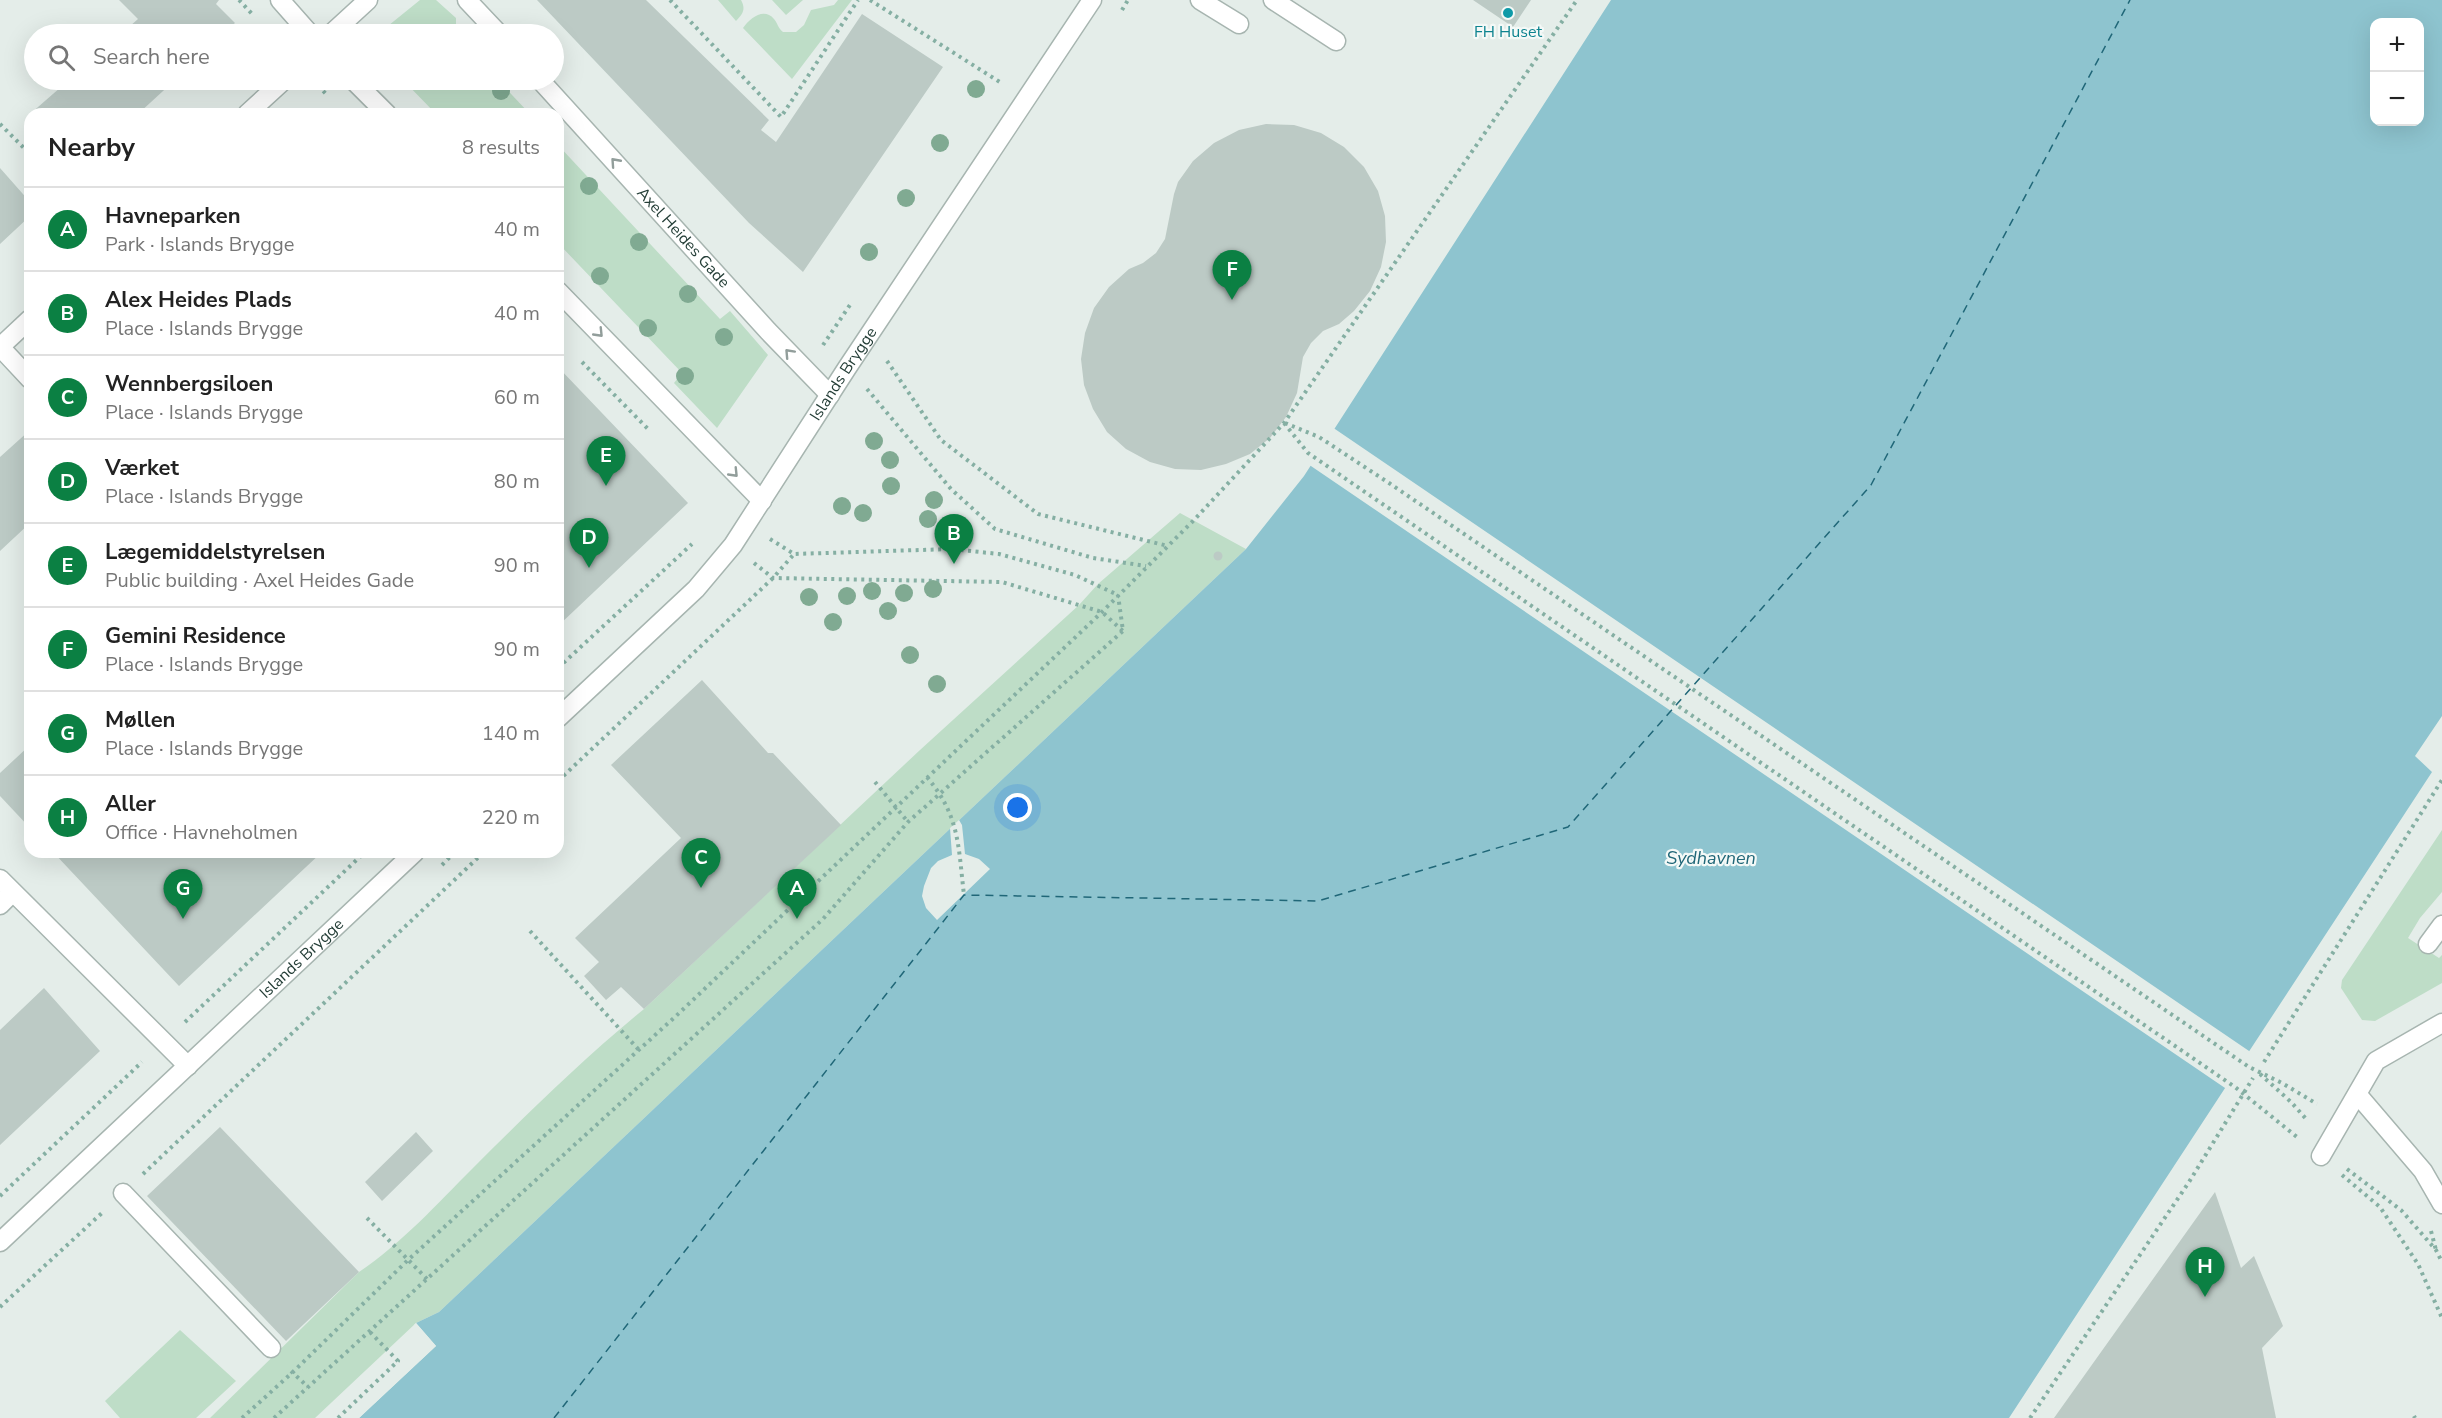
<!DOCTYPE html>
<html lang="en">
<head>
<meta charset="utf-8">
<style>
  :root { --surface:#fff; --page:#f2f2f2; --text:#222; --muted:#767676; --line:#e0e0e0; --accent:#0b8043 }
  body { margin:0; font-family:"Nunito Sans",sans-serif; background:var(--page); color:var(--text) }
  .controls { position:absolute; right:18px; top:18px; display:grid; overflow:hidden; border-radius:12px; box-shadow:0 6px 24px #0002 }
  .controls button { width:54px; height:54px; display:grid; place-items:center; padding:0; border:0; border-bottom:2px solid var(--line); background:var(--surface); color:var(--text); font:30px sans-serif }
  .you { position:absolute; left:1018px; top:808px; width:21px; height:21px; margin:-15px; border:4px solid #fff; border-radius:50%; background:#1a73e8; box-shadow:0 0 0 9px #1a73e833 }
  .badge { display:grid; place-items:center; width:39px; height:39px; border-radius:50%; background:var(--accent); color:#fff; font-size:20px; font-weight:700 }
  .pin { position:absolute; translate:-50% -50px; filter:drop-shadow(0 2px 3px #0008) }
  .pin::after { content:''; position:absolute; top:32px; width:21px; height:18px; background:inherit; clip-path:polygon(0 0,100% 0,50% 100%) }
  .list { margin:0; padding:0; list-style:none }
  h2 { display:flex; justify-content:space-between; align-items:center; height:78px; margin:0; padding:0 24px; font-size:26px }
  h2 small { font-size:20px; font-weight:400; color:var(--muted) }
  .list li { display:grid; grid-template-columns:39px 1fr auto; gap:18px; align-items:center; box-sizing:border-box; height:84px; padding:0 24px; border-top:2px solid var(--line) }
  .list b { display:block; font-size:22px; white-space:nowrap }
  .list p { margin:0; font-size:20px; white-space:nowrap; color:var(--muted) }
  .list em { font-size:20px; font-style:normal; color:var(--muted) }
  .icon { flex:none; width:33px; height:33px; fill:none; stroke:currentColor; stroke-width:2; stroke-linecap:round; stroke-linejoin:round }
  .map { position:relative; flex:none; width:2442px; height:1418px; overflow:hidden }
  .search { position:absolute; background:var(--surface); box-shadow:0 6px 24px #0002; left:24px; top:24px; width:540px; height:66px; display:flex; align-items:center; gap:15px; box-sizing:border-box; padding:0 21px; border-radius:33px; color:var(--muted); font-size:22px }
  .panel { position:absolute; background:var(--surface); box-shadow:0 6px 24px #0002; left:24px; top:108px; width:540px; height:750px; border-radius:18px }
  .map>svg:first-child { display:block }
  .green { fill:#beddc7 }
  .water { fill:#8ec4cf; fill-rule:evenodd }
  .pier { fill:#e4ede9 }
  .lines { fill:none; stroke-linecap:round; stroke-linejoin:round }
  .ferry { stroke:#206778; stroke-width:1.5; stroke-dasharray:8 6; stroke-linecap:butt }
  .building { fill:#bccac5 }
  .lane-casing { stroke:#a7b5b0; stroke-width:21 }
  .street-casing { stroke:#a7b5b0; stroke-width:21 }
  .path { stroke:#85afa3; stroke-width:4; stroke-dasharray:3 4.5; stroke-linecap:butt }
  .lane { stroke:#fff; stroke-width:18 }
  .street { stroke:#fff; stroke-width:18 }
  .tree { fill:#80aa92 }
  .oneway { stroke:#929e9b }
  .culture-dot { fill:#0f9aa8; stroke:#f4f9f7; stroke-width:2 }
  .labels { text-anchor:middle; dominant-baseline:central; stroke-width:4.5; stroke-linejoin:round; paint-order:stroke }
  .culture-label { font-size:16px; fill:#0d838f; stroke:#f4f9f7 }
  .street-label { font-size:16px; fill:#243e37; stroke:#f4f9f7 }
  .water-label { font-size:18px; font-style:italic; fill:#206778; stroke:#f4f9f7 }
</style>
</head>
<body>
<div class="map">
<svg width="2442" height="1418" viewBox="0 0 2442 1418">
  <rect width="100%" height="100%" fill="#e4ede9"/>
  <path class="green" d="M420,0H436L456,18V25L452,30L456,34H378Z
    M718,0H741C746,9 743,14 736,21Z
    M772,0H803L786,15Z
    M838,0H852L792,79L743,28C750,18 764,7 774,19C778,24 778,28 783,32H796L804,25L811,10L834,5Z
    M403,80H498L530,114H436Z
    M558,145L720,319L730,311L768,355L717,428L674,383L682,373L558,243Z
    M1180,513L1246,549L439,1312L416,1323L315,1418H210L359,1272C402,1243 437,1204 473,1168C528,1113 584,1058 644,1009L920,750L1079,605L1098,584Z
    M2442,830V892L2420,918L2408,938L2439,958L2442,955V983L2375,1021L2362,1020L2341,988L2342,980Z
    M180,1330L236,1381L196,1418H120L105,1401Z"/>
  <path class="water" d="M1611,0H2442V716L2415,756L2432,772L2009,1418H359L436,1346L416,1323L439,1312L1246,549L1304,476ZM2374,22H2420V122H2374Z"/>
  <path class="pier" d="M1332,427L2252,1053L2228,1090L1308,464Z
    M959,820L962,825L965,854L979,859L990,869L937,920L926,908L922,896L924,886L931,868L938,861L952,855L950,828Z
    M416,1323L436,1346L359,1418H356L432,1346L414,1325Z"/>
  <g class="lines">
    <path class="ferry" d="M554,1418L964,895L1318,901L1568,827L1871,485L2130,0"/>
  </g>
  <path class="building" d="M119,0H219L216,4L235,23L222,34H121L138,19Z
    M537,0H646L769,120L761,130L776,142L862,14L943,67L803,272L749,223Z
    M1473,0H1531L1513,27Z
    M69,80H175L138,114H30Z
    M1266,124L1294,125L1321,133L1344,147L1364,167L1378,191L1385,216L1386,242L1381,267L1370,291L1354,311L1339,324L1323,331L1311,343L1303,357L1297,393L1286,417L1270,438L1250,454L1226,464L1201,470L1175,469L1150,462L1126,449L1107,432L1093,409L1084,385L1081,359L1085,333L1094,308L1109,287L1129,269L1143,263L1156,253L1165,239L1174,194L1178,182L1193,161L1214,143L1239,130Z
    M0,168L30,202V216L0,244Z
    M558,367L688,503L558,626Z
    M30,430V523L0,551V457Z
    M1213.5 556a4.5 4.5 0 1 1 9 0a4.5 4.5 0 1 1-9 0Z
    M702,680L768,753H773L841,825L644,1009L621,987L606,1000L584,976L599,962L575,938L681,838L611,765Z
    M30,745V828L0,796V773Z
    M53,852H322L179,986Z
    M44,988L100,1051L0,1145V1030Z
    M220,1127L359,1272L286,1341L147,1196Z
    M416,1132L433,1151L382,1201L365,1182Z
    M2215,1192L2241,1268L2254,1256L2283,1326L2262,1348L2276,1418H2054Z"/>
  <g class="lines">
    <defs>
      <path id="lane" d="M1200,0L1239,24
        M1273,0L1336,41
        M0,347L30,379
        M0,879L188,1066
        M0,905L13,892
        M2428,944L2442,925
        M123,1193L271,1348"/>
      <g id="street">
        <path d="M280,0L310,34"/>
        <path d="M467,0L499,34"/>
        <path d="M331,34L368,0"/>
        <path d="M353,80L387,114"/>
        <path id="s1" d="M540,80L768,331L830,395"/>
        <path d="M247,114L284,80"/>
        <path d="M558,291L762,501"/>
        <path d="M0,347L30,319"/>
        <path id="s2" d="M558,718L696,589L733,545L847,368L1092,0"/>
        <path d="M2358,1095L2423,1171L2442,1204"/>
        <path d="M2321,1156L2376,1061L2442,1023"/>
        <path id="s3" d="M0,1242L415,852"/>
      </g>
    </defs>
    <use href="#lane" class="lane-casing"/>
    <use href="#street" class="street-casing"/>
    <path class="path" d="M239,0L253,15
      M670,0L781,117L858,0
      M870,0L1003,84
      M1122,10L1128,0
      M313,80L326,94
      M0,124L30,154
      M823,345L852,302
      M887,361L941,440L1038,514L1168,546
      M582,362L650,431
      M867,389L951,489L995,529L1093,558L1146,566
      M1284,423L1308,453L2235,1087L2297,1137
      M1285,423L1319,437L1389,483L2249,1067L2282,1083L2317,1104
      M770,539L794,554L951,549L999,554L1075,575L1118,595
      M754,563L773,578L1002,582L1102,612L1123,631
      M558,668L692,544
      M927,777C960,817 958,845 964,895
      M558,781L773,578L794,554
      M875,782L908,822
      M442,865L455,852
      M530,931L639,1050
      M185,1022L365,852
      M2264,1062L2442,780
      M2260,1074L2291,1102L2308,1121
      M2347,1169L2401,1210L2436,1250L2442,1262
      M143,1174L484,852
      M2342,1175L2380,1207L2418,1264L2442,1318
      M0,1196L142,1062
      M367,1218L427,1279
      M2431,1231L2436,1250
      M0,1307L103,1212
      M291,1371L308,1387
      M2414,1416L2415,1418
      M242,1418L293,1372L408,1260L676,1016L1102,612L1194,520L1284,423L1577,0
      M274,1418L823,919L908,822L1123,631L1118,595
      M338,1418L398,1361L369,1331
      M2030,1418L2189,1182L2253,1078"/>
    <use href="#lane" class="lane"/>
    <use href="#street" class="street"/>
  </g>
  <g class="tree">
    <circle cx="976" cy="89" r="9"/>
    <circle cx="501" cy="91" r="9"/>
    <circle cx="940" cy="143" r="9"/>
    <circle cx="589" cy="186" r="9"/>
    <circle cx="906" cy="198" r="9"/>
    <circle cx="639" cy="242" r="9"/>
    <circle cx="869" cy="252" r="9"/>
    <circle cx="600" cy="276" r="9"/>
    <circle cx="688" cy="294" r="9"/>
    <circle cx="648" cy="328" r="9"/>
    <circle cx="724" cy="337" r="9"/>
    <circle cx="685" cy="376" r="9"/>
    <circle cx="874" cy="441" r="9"/>
    <circle cx="890" cy="460" r="9"/>
    <circle cx="891" cy="486" r="9"/>
    <circle cx="934" cy="500" r="9"/>
    <circle cx="842" cy="506" r="9"/>
    <circle cx="863" cy="513" r="9"/>
    <circle cx="928" cy="519" r="9"/>
    <circle cx="933" cy="589" r="9"/>
    <circle cx="872" cy="591" r="9"/>
    <circle cx="904" cy="593" r="9"/>
    <circle cx="847" cy="596" r="9"/>
    <circle cx="809" cy="597" r="9"/>
    <circle cx="888" cy="611" r="9"/>
    <circle cx="833" cy="622" r="9"/>
    <circle cx="910" cy="655" r="9"/>
    <circle cx="937" cy="684" r="9"/>
  </g>
  <defs><path id="oneway-chevron" d="M-2-3.5L2.5 0L-2 3.5" fill="none" stroke-width="1.6" stroke-linecap="round" stroke-linejoin="round" transform="scale(1.5)"/></defs>
  <g class="oneway">
    <use href="#oneway-chevron" transform="translate(615 162) rotate(-132)"/>
    <use href="#oneway-chevron" transform="translate(599 333) rotate(46)"/>
    <use href="#oneway-chevron" transform="translate(789 353) rotate(-133)"/>
    <use href="#oneway-chevron" transform="translate(734 473) rotate(46)"/>
  </g>
  <circle class="culture-dot" cx="1508" cy="13" r="6"/>
  <g class="labels">
    <g class="culture-label">
      <text x="1508" y="32">FH Huset</text>
    </g>
    <g class="street-label">
      <text stroke="none"><textPath href="#s1" startOffset="213">Axel Heides Gade</textPath></text>
      <text stroke="none"><textPath href="#s2" startOffset="450">Islands Brygge</textPath></text>
      <text stroke="none"><textPath href="#s3" startOffset="414">Islands Brygge</textPath></text>
    </g>
    <g class="water-label">
      <text x="1711" y="858">Sydhavnen</text>
    </g>
  </g>
</svg>
<div class="controls">
<button>+</button>
<button>−</button>
</div>
<div class="you"></div>
<div class="pin badge" style="left:797px;top:919px">A</div>
<div class="pin badge" style="left:954px;top:564px">B</div>
<div class="pin badge" style="left:701px;top:888px">C</div>
<div class="pin badge" style="left:589px;top:568px">D</div>
<div class="pin badge" style="left:606px;top:486px">E</div>
<div class="pin badge" style="left:1232px;top:300px">F</div>
<div class="pin badge" style="left:183px;top:919px">G</div>
<div class="pin badge" style="left:2205px;top:1297px">H</div>
<div class="search"><svg class="icon" aria-label="search" viewBox="0 0 24 24"><circle cx="10" cy="10" r="6"/><path d="M15 15l6 6"/></svg>Search here</div>
<section class="panel">
<h2>Nearby<small>8 results</small></h2>
<ul class="list">
<li><span class="badge">A</span><div><b>Havneparken</b><p>Park · Islands Brygge</p></div><em>40 m</em></li>
<li><span class="badge">B</span><div><b>Alex Heides Plads</b><p>Place · Islands Brygge</p></div><em>40 m</em></li>
<li><span class="badge">C</span><div><b>Wennbergsiloen</b><p>Place · Islands Brygge</p></div><em>60 m</em></li>
<li><span class="badge">D</span><div><b>Værket</b><p>Place · Islands Brygge</p></div><em>80 m</em></li>
<li><span class="badge">E</span><div><b>Lægemiddelstyrelsen</b><p>Public building · Axel Heides Gade</p></div><em>90 m</em></li>
<li><span class="badge">F</span><div><b>Gemini Residence</b><p>Place · Islands Brygge</p></div><em>90 m</em></li>
<li><span class="badge">G</span><div><b>Møllen</b><p>Place · Islands Brygge</p></div><em>140 m</em></li>
<li><span class="badge">H</span><div><b>Aller</b><p>Office · Havneholmen</p></div><em>220 m</em></li>
</ul>
</section>
</div>
</body>
</html>
